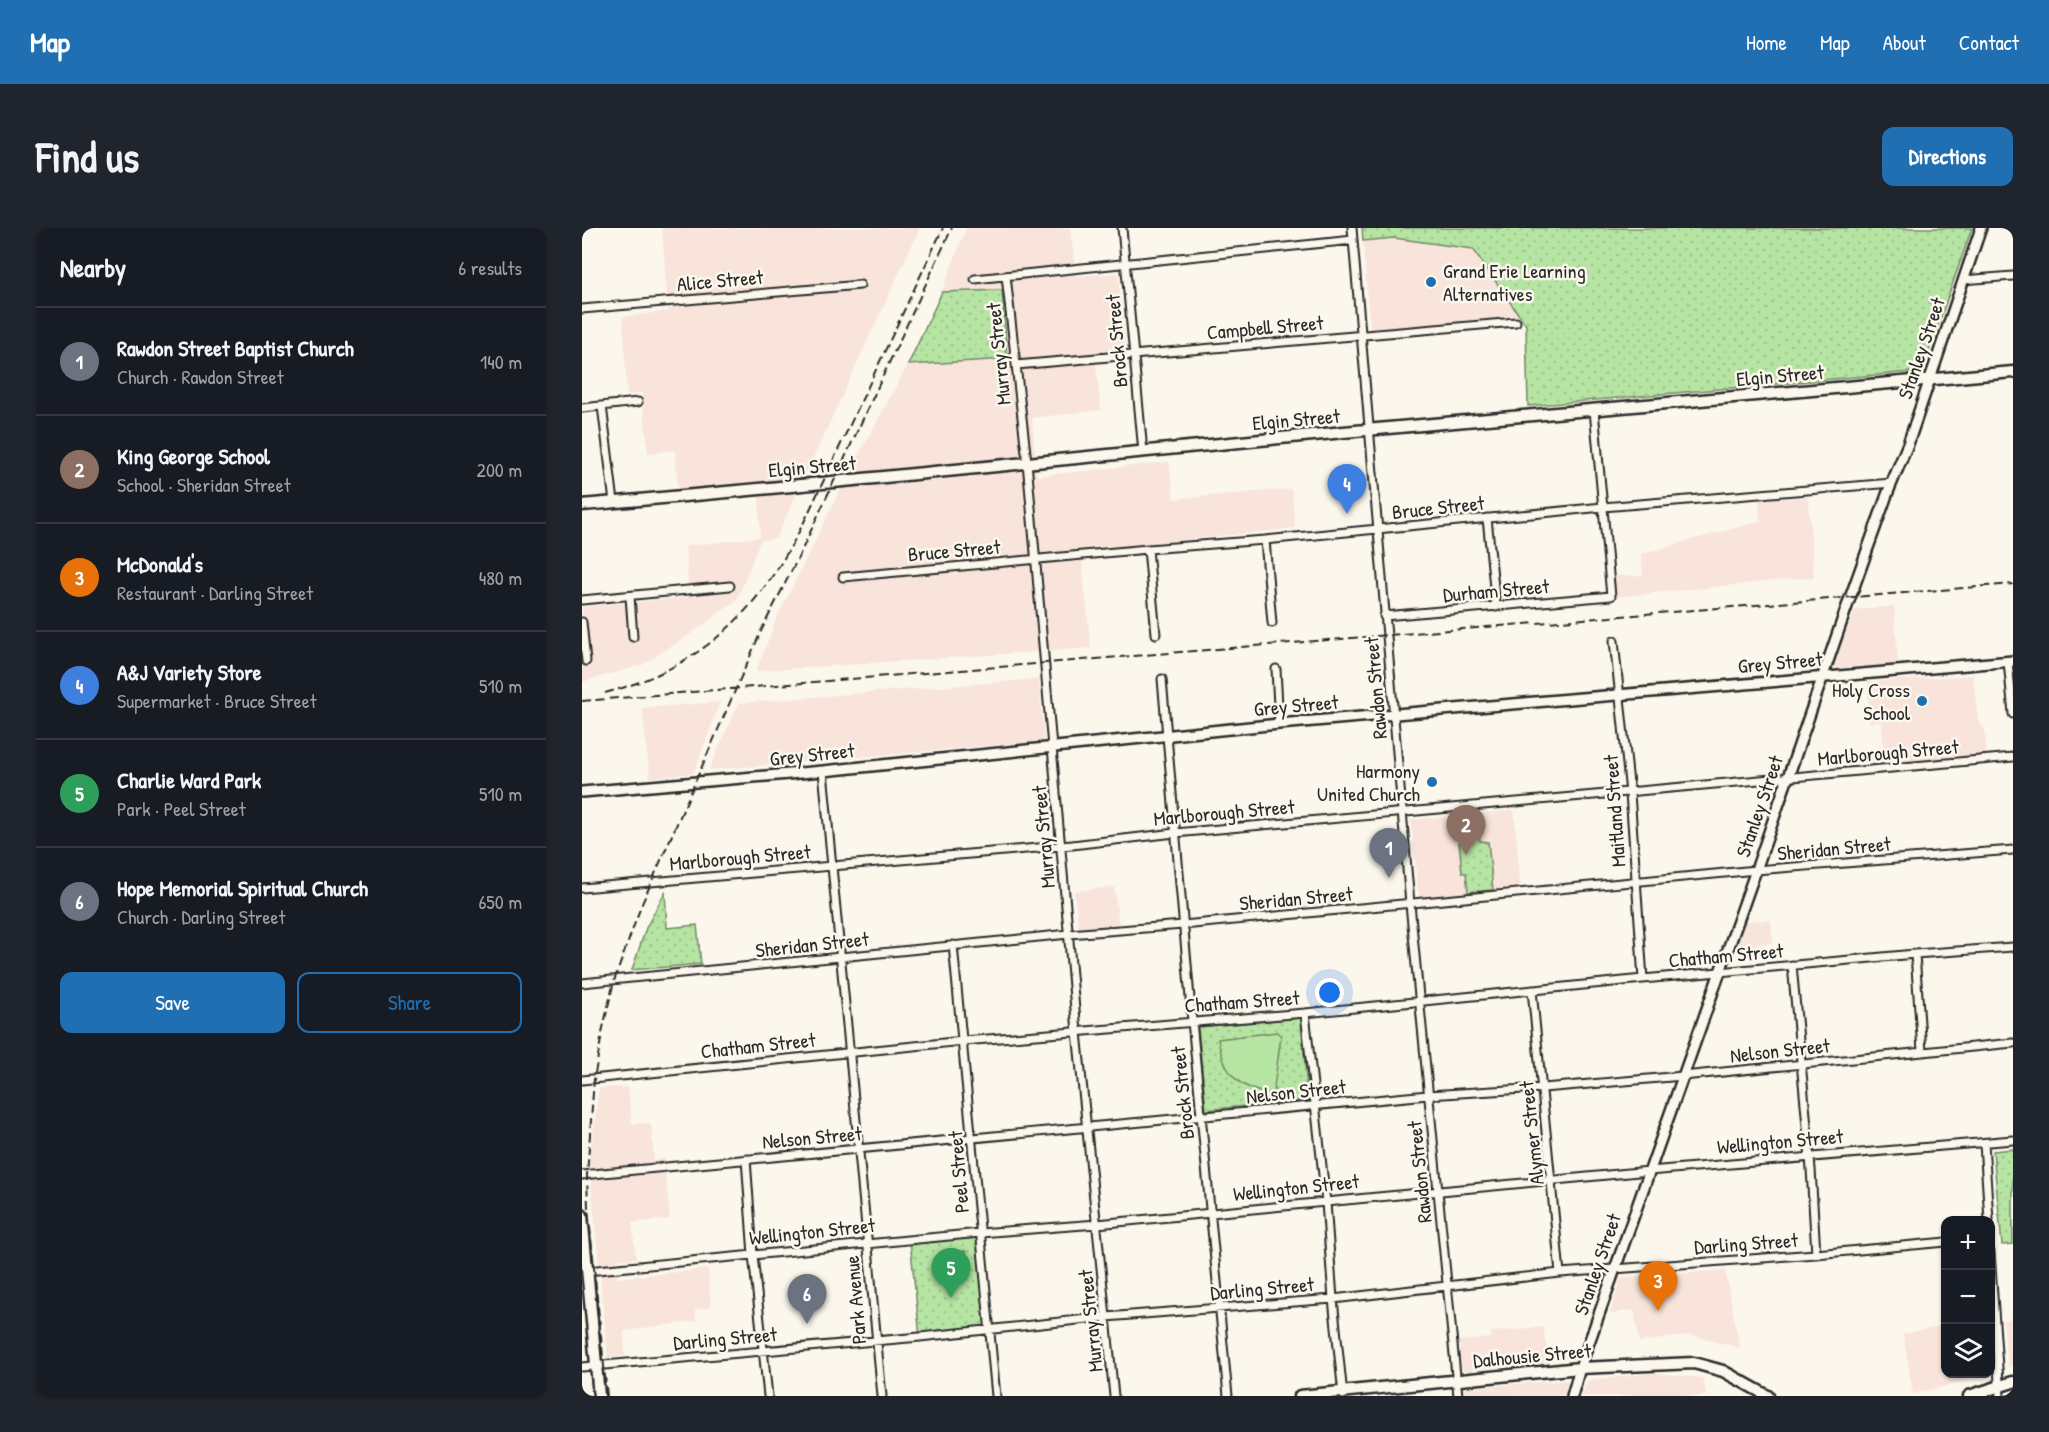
<!DOCTYPE html>
<html lang="en">
<head>
<meta charset="utf-8">
<style>
  :root { --surface:#171b24; --page:#20242c; --text:#f1f3f6; --muted:#9ea1a6; --line:#363941; --accent:#1f6fb2 }
  body { margin:0; font-family:"Patrick Hand",sans-serif; background:var(--page); color:var(--text) }
  .controls { position:absolute; right:18px; bottom:18px; display:grid; overflow:hidden; border-radius:12px; box-shadow:0 2px 4px #0004 }
  .controls button { width:54px; height:54px; display:grid; place-items:center; padding:0; border:0; border-bottom:2px solid var(--line); background:var(--surface); color:var(--text); font:30px sans-serif }
  .you { position:absolute; left:748px; top:765px; width:21px; height:21px; margin:-15px; border:4px solid #fff; border-radius:50%; background:#1a73e8; box-shadow:0 0 0 9px #1a73e833 }
  .badge { display:grid; place-items:center; width:39px; height:39px; border-radius:50%; background:var(--accent); color:#fff; font-size:20px; font-weight:700 }
  .pin { position:absolute; translate:-50% -50px; filter:drop-shadow(0 2px 3px #0008) }
  .pin::after { content:''; position:absolute; top:32px; width:21px; height:18px; background:inherit; clip-path:polygon(0 0,100% 0,50% 100%) }
  .list { margin:0; padding:0; list-style:none }
  h2 { display:flex; justify-content:space-between; align-items:center; height:78px; margin:0; padding:0 24px; font-size:26px }
  h2 small { font-size:20px; font-weight:400; color:var(--muted) }
  .list li { display:grid; grid-template-columns:39px 1fr auto; gap:18px; align-items:center; box-sizing:border-box; height:108px; padding:0 24px; border-top:2px solid var(--line) }
  .list b { display:block; font-size:22px; white-space:nowrap }
  .list p { margin:0; font-size:20px; white-space:nowrap; color:var(--muted) }
  .list em { font-size:20px; font-style:normal; color:var(--muted) }
  .actions { display:flex; gap:12px; padding:18px 24px }
  .actions a { flex:1; padding:14px 0; border:2px solid var(--accent); border-radius:12px; text-align:center; font-size:21px; color:var(--accent) }
  .actions .main { background:var(--accent); color:#fff }
  .icon { flex:none; width:33px; height:33px; fill:none; stroke:currentColor; stroke-width:2; stroke-linecap:round; stroke-linejoin:round }
  .map { position:relative; flex:none; width:1431px; height:1168px; overflow:hidden; border-radius:12px }
  header { display:flex; align-items:center; gap:36px; box-sizing:border-box; height:84px; padding:0 30px; background:var(--accent); color:#fff }
  header strong { font-size:28px }
  nav { display:flex; gap:33px; margin-inline-start:auto; font-size:21px }
  .intro { display:flex; align-items:center; justify-content:space-between; box-sizing:border-box; height:144px; padding:0 36px }
  h1 { margin:0; font-size:42px }
  .button { padding:15px 27px; border-radius:12px; background:var(--accent); color:#fff; font-size:21px; font-weight:700 }
  main { display:flex; gap:36px; padding:0 36px }
  aside { flex:1; background:var(--surface); border-radius:12px; box-shadow:0 2px 4px #0004 }
  .map>svg:first-child { display:block }
  .built { fill:#f8e4da }
  .green { fill:url(#green-dots); stroke:#708866; stroke-width:1.5 }
  .pitch { fill:#b6e4a2; stroke:#708866; stroke-width:1.5 }
  .lines { fill:none; stroke-linecap:round; stroke-linejoin:round }
  .minor-casing { stroke:#2b2b2b; stroke-width:11 }
  .tertiary-casing { stroke:#2b2b2b; stroke-width:14 }
  .secondary-casing { stroke:#2b2b2b; stroke-width:15 }
  .minor { stroke:#fbf7ec; stroke-width:7 }
  .tertiary { stroke:#fbf7ec; stroke-width:9 }
  .secondary { stroke:#fbf7ec; stroke-width:10 }
  .rail { stroke:#2b2b2b; stroke-width:2; stroke-dasharray:9 4.5; stroke-linecap:butt }
  .poi-dot { fill:#1f6fb2; stroke:#fbf7ec; stroke-width:2 }
  .labels { text-anchor:middle; dominant-baseline:central; stroke-width:5; stroke-linejoin:round; paint-order:stroke }
  .poi-label { font-size:20px; fill:#2b2b2b; stroke:#fbf7ec; text-anchor:end }
  .street-label { font-size:20px; fill:#2b2b2b; stroke:#fbf7ec }
</style>
</head>
<body>
<header>
<strong>Map</strong>
<nav><a>Home</a><a>Map</a><a>About</a><a>Contact</a></nav>
</header>
<div class="intro"><h1>Find us</h1><a class="button">Directions</a></div>
<main>
<aside>
<h2>Nearby<small>6 results</small></h2>
<ul class="list">
<li><span class="badge" style="background:#6b7280">1</span><div><b>Rawdon Street Baptist Church</b><p>Church · Rawdon Street</p></div><em>140 m</em></li>
<li><span class="badge" style="background:#8d6e63">2</span><div><b>King George School</b><p>School · Sheridan Street</p></div><em>200 m</em></li>
<li><span class="badge" style="background:#e8710a">3</span><div><b>McDonald's</b><p>Restaurant · Darling Street</p></div><em>480 m</em></li>
<li><span class="badge" style="background:#3f7fe0">4</span><div><b>A&amp;J Variety Store</b><p>Supermarket · Bruce Street</p></div><em>510 m</em></li>
<li><span class="badge" style="background:#2e9e5b">5</span><div><b>Charlie Ward Park</b><p>Park · Peel Street</p></div><em>510 m</em></li>
<li><span class="badge" style="background:#6b7280">6</span><div><b>Hope Memorial Spiritual Church</b><p>Church · Darling Street</p></div><em>650 m</em></li>
</ul>
<div class="actions"><a class="main">Save</a><a>Share</a></div>
</aside>
<div class="map">
<svg width="1431" height="1168" viewBox="0 0 1431 1168">
  <defs>
    <pattern id="green-dots" width="8" height="8" patternUnits="userSpaceOnUse" patternTransform="scale(1.5)"><rect width="8" height="8" fill="#b6e4a2"/><path d="M2 2h.1M6 6h.1" fill="none" stroke="#9dc48c" stroke-width="1.8" stroke-linecap="round"/></pattern>
  </defs>
  <rect width="100%" height="100%" fill="#fbf7ec"/>
  <filter id="ink" filterUnits="userSpaceOnUse"><feTurbulence type="fractalNoise" baseFrequency=".0167" numOctaves="2"/><feDisplacementMap in="SourceGraphic" scale="12" xChannelSelector="R" yChannelSelector="G"/><feConvolveMatrix kernelMatrix="1 2 1 2 8 2 1 2 1" color-interpolation-filters="sRGB"/></filter>
  <g filter="url(#ink)">
    <path class="built" d="M80,0H338L194,310L178,313L155,372L110,405L60,437L0,454V379L107,369L103,318L178,309L177,257L96,262L93,222L66,225L60,165L45,167L41,89L86,83Z
      M384,0H488L494,48L536,45L544,126L513,128L519,182L450,190L455,248L587,234L592,271L710,261L713,300L499,323L509,420L174,443L194,392L265,248L326,137L424,131L420,62L360,64Z
      M812,10L891,20L938,88L788,103L781,13Z
      M1226,269L1232,349L1030,369L1028,348H1061L1059,326L1178,293L1177,272Z
      M1312,378L1316,436L1252,440L1251,436L1273,382Z
      M1391,447L1396,492L1403,502L1405,528L1302,537L1300,494H1287L1286,454Z
      M457,451L462,513L127,542L157,475Z
      M138,474L112,545L68,550L60,480Z
      M932,582L939,663L837,672L829,592Z
      M532,659L537,698L497,703L492,663Z
      M1189,692L1191,715L1174,716V721L1150,722L1160,693Z
      M46,859L50,896L69,895L72,932L82,931L88,991L50,995L54,1030L35,1032V1050L126,1041L129,1079L113,1082L114,1093L42,1103L43,1128L26,1130L7,934L17,860Z
      M1143,1042L1158,1120L1110,1107L1057,1114L1052,1082L1028,1086L1039,1050Z
      M1431,1090V1138L1426,1140L1421,1093Z
      M1363,1097L1364,1146L1408,1147L1331,1166L1321,1106Z
      M961,1099L967,1135L880,1143L877,1113L909,1110V1104Z
      M1073,1145L1121,1150L1124,1168H999L1006,1152Z
      M987,1152L982,1168H882L881,1160Z"/>
    <path class="green" d="M780,0H1390L1340,143L946,178L944,97L891,21L812,10L781,13Z
      M420,62L425,131L326,137L360,64Z
      M892,590V600L897,599L898,613L906,614L911,662L886,664L884,645H880L875,591Z
      M83,664L85,700L115,697L119,736L50,742L64,700Z
      M719,790L726,872L624,882L616,799Z
      M1431,921V1016L1420,1017L1411,923Z
      M398,1005L407,1101L338,1109L328,1012Z"/>
    <path class="pitch" d="M695,804L699,808L691,867C656,860 642,847 636,811Z
      M384,1023L386,1051L362,1053L360,1025Z"/>
    <g class="lines">
      <defs>
        <path id="minor" d="M540,0L561,224
          M770,0L828,676L876,1168
          M424,48L445,234L495,804L532,1168
          M393,51L771,12
          M1381,52L1431,48
          M0,81L278,57
          M434,137L934,94
          M20,178L32,274
          M0,180L56,174
          M905,290L914,379
          M683,312L690,395
          M566,321L574,406
          M261,349L566,321L683,312L1021,279L1310,255
          M48,368L51,409
          M0,372L148,358
          M802,388L1029,368L1012,182
          M0,394L4,433
          M1032,413L1048,565L1061,751
          M1426,433L1431,486
          M694,441L697,496
          M580,451L610,793L646,1168
          M241,543L300,1168
          M0,660L490,617L593,605L1431,529
          M371,717L414,1168
          M1333,726L1340,823
          M1210,737L1229,941L1234,1026
          M0,755L487,706L601,697L1174,642L1431,622
          M950,762L978,1045
          M723,785L744,974L751,1071L761,1167
          M0,852L381,813L723,785L1061,751L1333,726L1431,719
          M1402,915L1407,992
          M164,931L171,1027L186,1168
          M0,947L846,867L961,860L1101,848L1431,815
          M1408,1024L1418,1168
          M5,1043L398,1005L515,996L1067,943L1431,912
          M0,1139L338,1109L524,1089L751,1071L978,1045L1234,1026L1364,1014"/>
        <path id="tertiary" d="M0,564L241,543L697,496L1431,433
          M990,1168L998,1140L1174,642L1263,384L1306,264L1326,216L1399,0"/>
        <path id="secondary" d="M0,277C261,255 522,226 784,202C999,182 1215,165 1431,144
          M0,987L17,1168
          M718,1168L998,1140L1112,1135L1141,1143L1186,1168
          M1387,1168L1431,1154"/>
      </defs>
      <use href="#minor" class="minor-casing"/>
      <use href="#tertiary" class="tertiary-casing"/>
      <use href="#secondary" class="secondary-casing"/>
      <use href="#minor" class="minor"/>
      <use href="#tertiary" class="tertiary"/>
      <use href="#secondary" class="secondary"/>
      <path class="rail" d="M23,465C123,438 178,382 223,292L361,0
        M0,473L1431,356
        M25,1168L6,980L5,947L12,851L21,800L32,753L59,678L180,401L218,326L370,0"/>
    </g>
  </g>
  <g class="poi-dot">
    <circle cx="849" cy="54" r="6"/>
    <circle cx="1340" cy="473" r="6"/>
    <circle cx="850" cy="554" r="6"/>
  </g>
  <g class="labels">
    <g class="poi-label">
      <text x="861" y="42" text-anchor="start">Grand Erie Learning<tspan x="861" dy="23">Alternatives</tspan></text>
      <text x="1328" y="461">Holy Cross<tspan x="1328" dy="23">School</tspan></text>
      <text x="838" y="542">Harmony<tspan x="838" dy="23">United Church</tspan></text>
    </g>
    <g class="street-label">
      <text transform="translate(138 52) rotate(-5)">Alice Street</text>
      <text transform="translate(683 99) rotate(-5)">Campbell Street</text>
      <text transform="translate(534 113) rotate(-95)">Brock Street</text>
      <text transform="translate(1339 120) rotate(-71)">Stanley Street</text>
      <text transform="translate(416 126) rotate(-96)">Murray Street</text>
      <text transform="translate(1198 147) rotate(-5)">Elgin Street</text>
      <text transform="translate(714 191) rotate(-5)">Elgin Street</text>
      <text transform="translate(230 238) rotate(-5)">Elgin Street</text>
      <text transform="translate(856 279) rotate(-6)">Bruce Street</text>
      <text transform="translate(372 322) rotate(-5)">Bruce Street</text>
      <text transform="translate(914 362) rotate(-5)">Durham Street</text>
      <text transform="translate(1198 434) rotate(-5)">Grey Street</text>
      <text transform="translate(793 460) rotate(-95)">Rawdon Street</text>
      <text transform="translate(714 477) rotate(-5)">Grey Street</text>
      <text transform="translate(1306 524) rotate(-5)">Marlborough Street</text>
      <text transform="translate(230 526) rotate(-6)">Grey Street</text>
      <text transform="translate(1177 578) rotate(-71)">Stanley Street</text>
      <text transform="translate(1032 583) rotate(-94)">Maitland Street</text>
      <text transform="translate(642 584) rotate(-5)">Marlborough Street</text>
      <text transform="translate(461 609) rotate(-95)">Murray Street</text>
      <text transform="translate(1252 620) rotate(-5)">Sheridan Street</text>
      <text transform="translate(158 629) rotate(-5)">Marlborough Street</text>
      <text transform="translate(714 670) rotate(-5)">Sheridan Street</text>
      <text transform="translate(230 716) rotate(-6)">Sheridan Street</text>
      <text transform="translate(1144 727) rotate(-5)">Chatham Street</text>
      <text transform="translate(660 773) rotate(-4)">Chatham Street</text>
      <text transform="translate(176 817) rotate(-6)">Chatham Street</text>
      <text transform="translate(1198 822) rotate(-6)">Nelson Street</text>
      <text transform="translate(714 863) rotate(-6)">Nelson Street</text>
      <text transform="translate(600 865) rotate(-96)">Brock Street</text>
      <text transform="translate(949 905) rotate(-96)">Alymer Street</text>
      <text transform="translate(230 909) rotate(-5)">Nelson Street</text>
      <text transform="translate(1198 913) rotate(-5)">Wellington Street</text>
      <text transform="translate(376 944) rotate(-95)">Peel Street</text>
      <text transform="translate(837 944) rotate(-96)">Rawdon Street</text>
      <text transform="translate(714 959) rotate(-6)">Wellington Street</text>
      <text transform="translate(230 1003) rotate(-6)">Wellington Street</text>
      <text transform="translate(1164 1015) rotate(-4)">Darling Street</text>
      <text transform="translate(1015 1036) rotate(-71)">Stanley Street</text>
      <text transform="translate(680 1060) rotate(-5)">Darling Street</text>
      <text transform="translate(273 1072) rotate(-95)">Park Avenue</text>
      <text transform="translate(508 1093) rotate(-96)">Murray Street</text>
      <text transform="translate(143 1110) rotate(-5)">Darling Street</text>
      <text transform="translate(950 1127) rotate(-5)">Dalhousie Street</text>
    </g>
  </g>
</svg>
<div class="controls">
<button>+</button>
<button>−</button>
<button><svg class="icon" aria-label="layers" viewBox="0 0 24 24"><path d="M12 4l9 5-9 5-9-5zM3 14l9 5 9-5"/></svg></button>
</div>
<div class="you"></div>
<div class="pin badge" style="left:807px;top:650px;background:#6b7280">1</div>
<div class="pin badge" style="left:884px;top:627px;background:#8d6e63">2</div>
<div class="pin badge" style="left:1076px;top:1083px;background:#e8710a">3</div>
<div class="pin badge" style="left:765px;top:286px;background:#3f7fe0">4</div>
<div class="pin badge" style="left:369px;top:1070px;background:#2e9e5b">5</div>
<div class="pin badge" style="left:225px;top:1096px;background:#6b7280">6</div>
</div>
</main>
</body>
</html>
